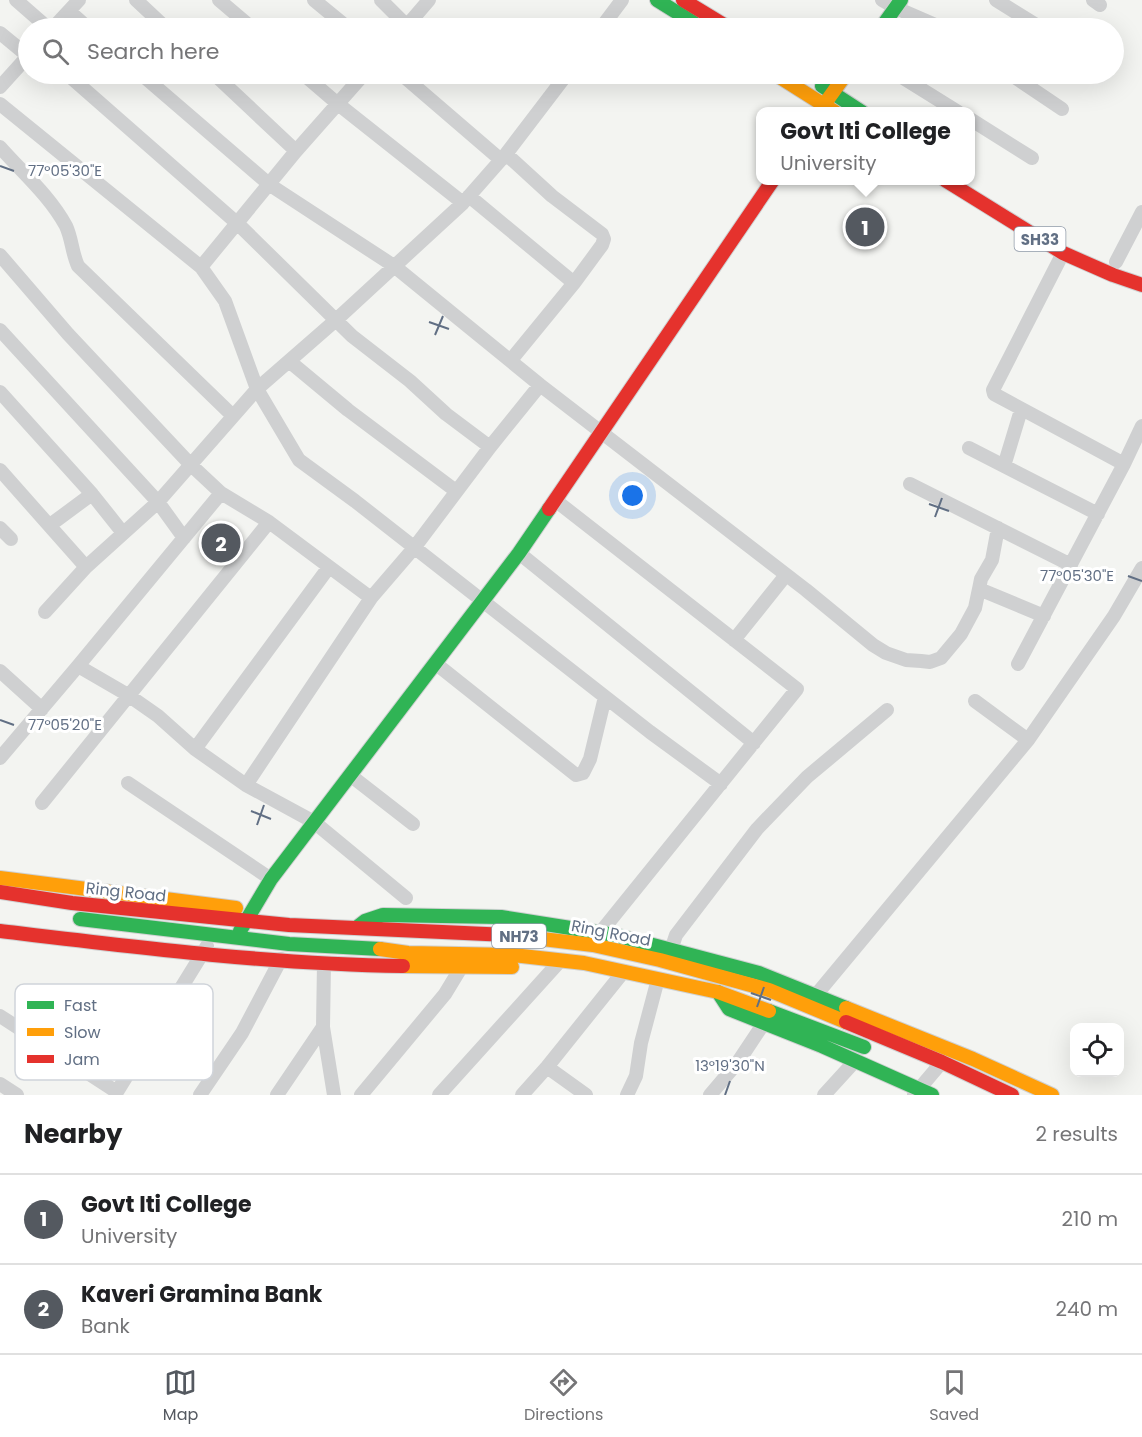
<!DOCTYPE html>
<html lang="en">
<head>
<meta charset="utf-8">
<style>
  :root { --surface:#fff; --page:#f6f6f6; --text:#202124; --muted:#757577; --line:#e0e0e0; --accent:#545960 }
  body { margin:0; font-family:Poppins,sans-serif; background:var(--page); color:var(--text) }
  .controls { position:absolute; right:18px; bottom:18px; display:grid; overflow:hidden; border-radius:12px; box-shadow:0 6px 24px #0002 }
  .controls button { width:54px; height:54px; display:grid; place-items:center; padding:0; border:0; border-bottom:2px solid var(--line); background:var(--surface); color:var(--text); font:30px sans-serif }
  .you { position:absolute; left:633px; top:496px; width:21px; height:21px; margin:-15px; border:4px solid #fff; border-radius:50%; background:#1a73e8; box-shadow:0 0 0 9px #1a73e833 }
  .badge { display:grid; place-items:center; width:39px; height:39px; border-radius:50%; background:var(--accent); color:#fff; font-size:20px; font-weight:700 }
  .pin { position:absolute; translate:-50% -50%; border:3px solid #fff; box-shadow:0 2px 6px #0006 }
  .popup { position:absolute; left:756px; top:107px; width:219px; height:78px; box-sizing:border-box; display:grid; place-content:center; border-radius:12px; background:var(--surface); filter:drop-shadow(0 2px 4px #0005); font-size:20px; white-space:nowrap; color:var(--muted) }
  .popup b { font-size:22px; color:var(--text) }
  .popup::after { content:''; position:absolute; left:50%; top:100%; margin-left:-12px; border:12px solid transparent; border-top-color:var(--surface) }
  .list { margin:0; padding:0; list-style:none }
  h2 { display:flex; justify-content:space-between; align-items:center; height:78px; margin:0; padding:0 24px; font-size:26px }
  h2 small { font-size:20px; font-weight:400; color:var(--muted) }
  .list li { display:grid; grid-template-columns:39px 1fr auto; gap:18px; align-items:center; box-sizing:border-box; height:90px; padding:0 24px; border-top:2px solid var(--line) }
  .list b { display:block; font-size:22px; white-space:nowrap }
  .list p { margin:0; font-size:20px; white-space:nowrap; color:var(--muted) }
  .list em { font-size:20px; font-style:normal; color:var(--muted) }
  .icon { flex:none; width:33px; height:33px; fill:none; stroke:currentColor; stroke-width:2; stroke-linecap:round; stroke-linejoin:round }
  .map { position:relative; flex:none; width:1142px; height:1095px; overflow:hidden }
  .search { position:absolute; background:var(--surface); box-shadow:0 6px 24px #0002; left:18px; right:18px; top:18px; height:66px; display:flex; align-items:center; gap:15px; box-sizing:border-box; padding:0 21px; border-radius:33px; color:var(--muted); font-size:22px }
  .sheet { height:258px; background:var(--surface) }
  nav { display:flex; justify-content:space-around; align-items:center; box-sizing:border-box; height:84px; border-top:2px solid var(--line); background:var(--surface); font-size:16px; color:var(--muted) }
  nav a { display:grid; justify-items:center; gap:3px }
  nav .on { color:var(--accent) }
  .map>svg:first-child { display:block }
  .lines { fill:none; stroke-linecap:round; stroke-linejoin:round }
  .fast-casing { stroke:#cfd1d2; stroke-width:16 }
  .slow-casing { stroke:#cfd1d2; stroke-width:16 }
  .jam-casing { stroke:#cfd1d2; stroke-width:16 }
  .street { stroke:#cfd0d1; stroke-width:14 }
  .fast { stroke:#30b455; stroke-width:14 }
  .slow { stroke:#ff9f0a; stroke-width:14 }
  .jam { stroke:#e5322d; stroke-width:14 }
  .ticks { fill:none; stroke:#616f84; stroke-width:2 }
  .labels { text-anchor:middle; dominant-baseline:central; stroke-width:6; stroke-linejoin:round; paint-order:stroke }
  .shield { fill:#fff; stroke:#909aa9; stroke-width:1.5 }
  .shield-label { font-size:15px; font-weight:bold; fill:#616f84 }
  .street-label { font-size:16px; fill:#616f84; stroke:#fff }
  .key { fill:#fff; stroke:#d0d4da; stroke-width:1.5 }
  .key-label { font-size:16px; fill:#616f84 }
  .ticks-label { font-size:15px; text-anchor:middle; fill:#616f84; stroke:#fff; stroke-width:6; stroke-linejoin:round; paint-order:stroke }
</style>
</head>
<body>
<div class="map">
<svg width="1142" height="1095" viewBox="0 0 1142 1095">
  <rect width="100%" height="100%" fill="#f3f4f1"/>
  <g class="lines">
    <defs>
      <path id="fast" d="M657,0L694,23
        M881,28L901,0
        M822,86L862,112
        M80,919L289,944L380,949
        M356,928L365,921L383,915L501,917L615,935L759,973L846,1008
        M240,931L271,879L519,553L549,509
        M718,992L729,1009L822,1046L932,1095
        M769,1011L864,1047"/>
      <path id="slow" d="M775,74L835,112
        M826,102L846,74
        M0,878L236,908
        M508,935L593,945L660,960L769,990L846,1022
        M380,949L408,953L513,955L584,963L718,992L769,1011
        M403,966L512,967
        M846,1008L973,1059L1052,1095"/>
      <path id="jam" d="M683,0L729,28
        M945,180L1063,253L1113,275L1142,285
        M549,509L773,180
        M0,892L72,903L289,925L508,935
        M0,931C133,947 268,964 403,966
        M846,1022L942,1062L1012,1095"/>
    </defs>
    <use href="#fast" class="fast-casing"/>
    <use href="#slow" class="slow-casing"/>
    <use href="#jam" class="jam-casing"/>
    <path class="street" d="M16,0L48,28
      M136,0L166,28
      M219,0L252,28
      M314,0L348,28
      M381,0L407,26
      M882,0L896,8L942,28
      M996,0L1041,28
      M1093,0L1100,5
      M69,11L88,28
      M53,28L79,0
      M405,28L429,0
      M601,28L622,0
      M0,33L28,56
      M67,74L238,224L352,336L410,381L446,414L490,447
      M141,74L270,185L394,266L540,385L806,590L873,645L886,653L906,660L921,661L930,662L941,658L961,634L975,608L979,589L1044,616
      M214,74L296,151
      M303,74L338,104L463,203
      M401,74L501,160
      M897,74L958,112
      M1010,74L1062,109
      M0,87L28,56
      M0,104L201,267L225,301L257,389L299,460L355,501L650,732L721,784
      M970,119L1032,158
      M0,147C22,172 50,196 66,226C72,239 72,253 78,266L233,416
      M506,154L552,196L602,234L604,239L602,245L574,283L511,360
      M469,196L574,283
      M1063,253L993,390L994,394L1124,464
      M0,255L68,334L190,464L221,493L269,522L371,598
      M1116,262L1142,212
      M201,267L296,151L364,74
      M0,330L158,502L184,538
      M289,361L348,410L456,491
      M0,392L92,494L123,533
      M969,448L1098,514
      M1004,466L1021,410
      M0,470L86,567
      M910,484L1071,565
      M555,500L797,689L600,933
      M50,525L92,494
      M0,528L11,539
      M519,553L754,743
      M979,589L981,579L992,560L998,528
      M45,612L86,567L158,502L257,389L336,320L463,203L506,154L567,74
      M734,640L786,575
      M435,663L576,775L583,773L590,759L605,697
      M1018,664L1124,464L1142,426
      M78,666L128,695L158,716L195,749L246,785L314,822L406,898
      M0,671L42,709
      M1028,740L1114,616L1142,568
      M195,749L329,567
      M0,758L78,666L221,493
      M350,775L413,824
      M128,783L271,879
      M246,785L371,598L414,548L490,447L540,385
      M42,803L269,522
      M671,950L676,935L757,829L807,777L887,710
      M324,963L323,1027L334,1095
      M816,995L1028,740L975,701
      M0,1016L117,1092
      M547,1067L586,1095
      M0,1084L17,1095
      M115,1095L207,946
      M200,1095L242,1033L281,959
      M277,1095L323,1027
      M361,1095L445,994L462,966
      M439,1095L560,961
      M522,1095L547,1067L624,971
      M627,1095L636,1076L641,1043L658,979
      M710,1095L738,1062L764,1023
      M824,1095L855,1061
      M914,1095L942,1062"/>
    <use href="#fast" class="fast"/>
    <use href="#slow" class="slow"/>
    <use href="#jam" class="jam"/>
  </g>
  <path class="ticks" d="M0,166L14,171M429,322L449,329M435,335L443,316M929,504L949,511M935,517L942,498M1128,576L1142,581M0,720L14,725M251,811L271,819M257,825L264,805M751,993L771,1000M757,1007L764,987M725,1095L730,1081"/>
  <g class="labels">
    <g class="shield">
      <rect x="1014.5" y="227" width="51" height="24" rx="4.5"/>
      <rect x="492" y="924" width="54" height="24" rx="4.5"/>
    </g>
    <g class="shield-label">
      <text x="1040" y="239">SH33</text>
      <text x="519" y="936">NH73</text>
    </g>
    <g class="street-label">
      <text transform="translate(126 892) rotate(6)">Ring Road</text>
      <text transform="translate(611 933) rotate(11)">Ring Road</text>
    </g>
  </g>
  <rect x="15" y="984" width="198" height="96" rx="9" class="key"/>
  <rect x="27" y="1001" width="27" height="8" fill="#30b455"/>
  <rect x="27" y="1028" width="27" height="8" fill="#ff9f0a"/>
  <rect x="27" y="1055" width="27" height="8" fill="#e5322d"/>
  <g class="key-label">
    <text x="64" y="1011">Fast</text>
    <text x="64" y="1038">Slow</text>
    <text x="64" y="1065">Jam</text>
  </g>
  <g class="ticks-label">
    <text x="65" y="176">77°05'30"E</text>
    <text x="1077" y="581">77°05'30"E</text>
    <text x="65" y="730">77°05'20"E</text>
    <text x="730" y="1071">13°19'30"N</text>
  </g>
</svg>
<div class="controls">
<button><svg class="icon" aria-label="locate" viewBox="0 0 24 24"><circle cx="12" cy="12" r="6"/><path d="M12 2v4M12 18v4M2 12h4M18 12h4"/></svg></button>
</div>
<div class="you"></div>
<div class="pin badge" style="left:865px;top:227px">1</div>
<div class="popup"><b>Govt Iti College</b>University</div>
<div class="pin badge" style="left:221px;top:543px">2</div>
<div class="search"><svg class="icon" aria-label="search" viewBox="0 0 24 24"><circle cx="10" cy="10" r="6"/><path d="M15 15l6 6"/></svg>Search here</div>
</div>
<section class="sheet">
<h2>Nearby<small>2 results</small></h2>
<ul class="list">
<li><span class="badge">1</span><div><b>Govt Iti College</b><p>University</p></div><em>210 m</em></li>
<li><span class="badge">2</span><div><b>Kaveri Gramina Bank</b><p>Bank</p></div><em>240 m</em></li>
</ul>
</section>
<nav>
<a class="on"><svg class="icon" aria-label="map" viewBox="0 0 24 24"><path d="M3 6l6-2 6 2 6-2v14l-6 2-6-2-6 2zM9 4v14M15 6v14"/></svg>Map</a>
<a><svg class="icon" aria-label="directions" viewBox="0 0 24 24"><path d="M12 3l9 9-9 9-9-9zM9 14v-3h6M13 9l2 2-2 2"/></svg>Directions</a>
<a><svg class="icon" aria-label="saved" viewBox="0 0 24 24"><path d="M7 4h10v16l-5-4-5 4z"/></svg>Saved</a>
</nav>
</body>
</html>
